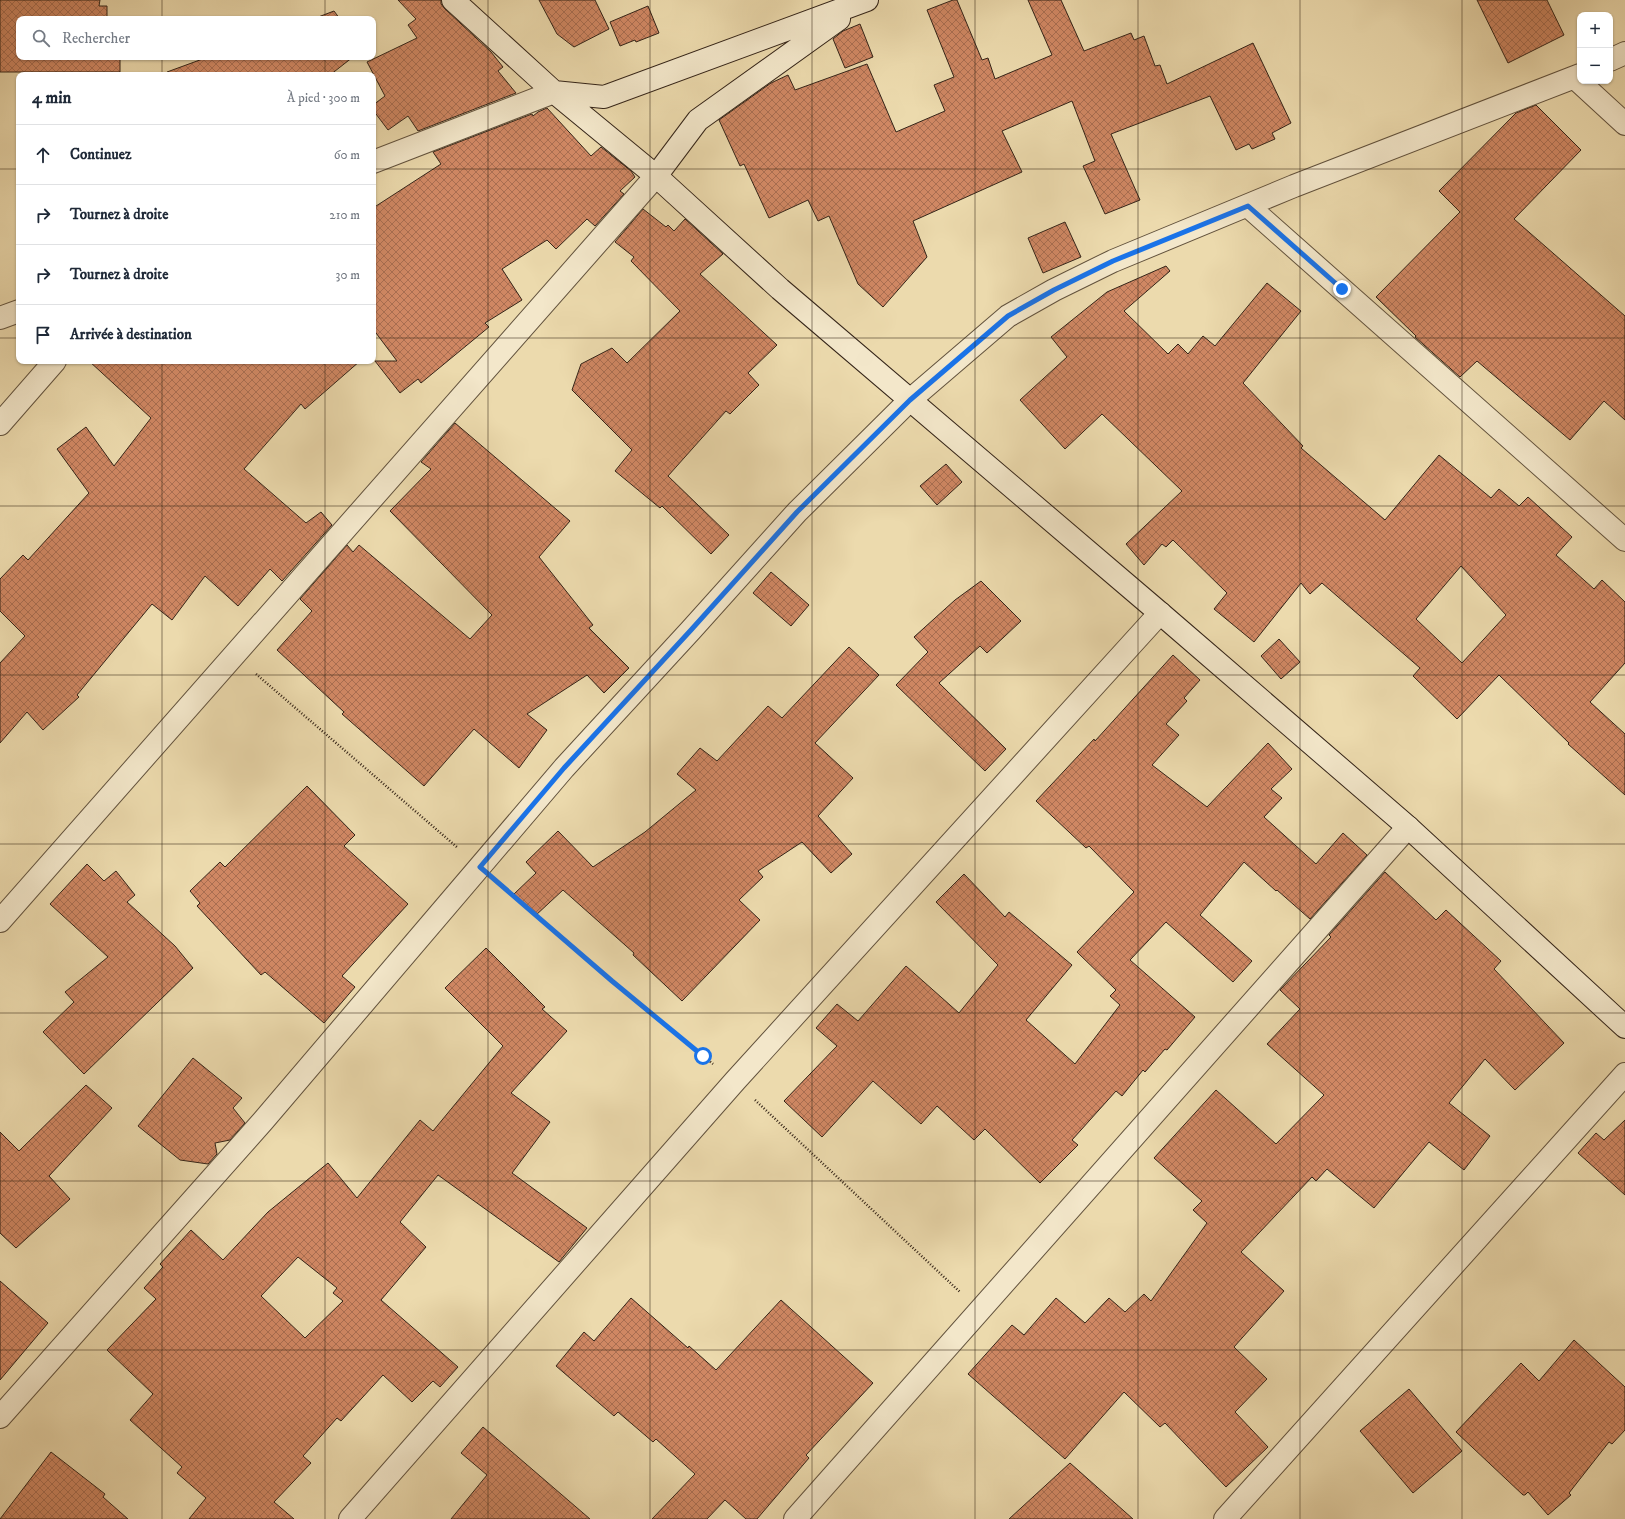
<!DOCTYPE html>
<html lang="fr">
<head>
<meta charset="utf-8">
<style>
  :root { --surface:#fff; --page:#f2f2f3; --text:#1f2937; --muted:#747a83; --line:#e0e1e3 }
  body { margin:0; font-family:"IM FELL DW Pica",serif; background:var(--page); color:var(--text) }
  .controls { position:absolute; right:12px; top:12px; display:grid; overflow:hidden; border-radius:8px; box-shadow:0 1px 3px #0004 }
  .controls button { width:36px; height:36px; display:grid; place-items:center; padding:0; border:0; border-bottom:1px solid var(--line); background:var(--surface); color:var(--text); font:20px sans-serif }
  .stop { position:absolute; width:12px; height:12px; margin:-9px; border:3px solid #1a73e8; border-radius:50%; background:#fff }
  .stop.end { background:#1a73e8; border-color:#fff; box-shadow:0 1px 4px #0008 }
  .list { margin:0; padding:0; list-style:none }
  h2 { display:flex; justify-content:space-between; align-items:center; height:52px; margin:0; padding:0 16px; font-size:17px }
  h2 small { font-size:13px; font-weight:400; color:var(--muted) }
  .list li { display:grid; grid-template-columns:26px 1fr auto; gap:12px; align-items:center; box-sizing:border-box; height:60px; padding:0 16px; border-top:1px solid var(--line) }
  .list b { display:block; font-size:15px; white-space:nowrap }
  .list em { font-size:13px; font-style:normal; color:var(--muted) }
  .icon { flex:none; width:22px; height:22px; fill:none; stroke:currentColor; stroke-width:2; stroke-linecap:round; stroke-linejoin:round }
  .map { position:relative; flex:none; width:1625px; height:1519px; overflow:hidden }
  .search { position:absolute; background:var(--surface); box-shadow:0 1px 3px #0004; left:16px; top:16px; width:360px; height:44px; display:flex; align-items:center; gap:10px; box-sizing:border-box; padding:0 14px; border-radius:8px; color:var(--muted); font-size:15px }
  .panel { position:absolute; background:var(--surface); box-shadow:0 1px 3px #0004; left:16px; top:72px; width:360px; height:292px; border-radius:8px }
  .map>svg:first-child { display:block }
  .building { fill:url(#building-cross-hatch); stroke:#342418; fill-rule:evenodd }
  .lines { fill:none; stroke-linecap:round; stroke-linejoin:round }
  .street-casing { stroke:#62523d; stroke-width:24 }
  .secondary-casing { stroke:#342418; stroke-width:24 }
  .path { stroke:#342418; stroke-width:2.5; stroke-dasharray:1 2; stroke-linecap:butt }
  .street { stroke:#f3e7ca; stroke-width:22 }
  .secondary { stroke:#f3e7ca; stroke-width:22 }
  .route { stroke:#1a73e8; stroke-width:5 }
  .grid { fill:none; stroke:#342418; stroke-width:1; stroke-opacity:0.55 }
</style>
</head>
<body>
<div class="map">
<svg width="1625" height="1519" viewBox="0 0 1625 1519">
  <defs>
    <pattern id="building-cross-hatch" width="8" height="8" patternUnits="userSpaceOnUse"><rect width="8" height="8" fill="#cf8763"/><path d="M0 0l8 8M0 8l8-8" fill="none" stroke="#a96e51"/></pattern>
  </defs>
  <rect width="100%" height="100%" fill="#ecdaad"/>
  <filter id="stains"><feTurbulence type="fractalNoise" baseFrequency=".005" numOctaves="4"/><feColorMatrix values="0 0 0 0 .2 0 0 0 0 .09 0 0 0 0 .02 0 0 0 .5 -.17"/></filter>
  <radialGradient id="worn" r=".72"><stop offset=".6" stop-color="#630" stop-opacity="0"/><stop offset="1" stop-color="#630" stop-opacity=".3"/></radialGradient>
  <path class="building" d="M0,0H100L99,6H107V19H19V57H120V72H0Z
    M398,0H441V4L445,9L491,52L503,67L498,71L516,93L418,131L408,116L388,130L373,110V105L385,96L367,62L417,38L408,25L416,19Z
    M539,0H595L609,29L574,47L557,34Z
    M953,0H957L982,60L988,58L995,79L1052,55L1028,0H1061L1084,51L1131,33L1134,40L1144,36L1155,66L1160,65L1167,84L1253,43L1291,123L1272,133L1275,139L1252,149L1249,144L1236,150L1210,96L1111,134L1140,200L1105,214L1083,166L1095,161L1072,101L1002,131L1022,172L913,221L927,257L883,307L858,284L829,216L818,221L808,200L769,218L744,164L740,166L719,120L771,83L788,75L795,90L867,64L896,132L945,111L934,85L954,77L927,10Z
    M1477,0H1547L1564,35L1508,63Z
    M648,6L659,33L636,42L635,40L620,46L610,22Z
    M334,11L340,19H313Z
    M860,24L873,57L845,68L833,39L843,31Z
    M208,57H353L330,75H168L167,72Z
    M1536,105L1581,150L1514,219L1625,316V420L1604,401L1570,440L1477,361L1460,377L1415,337L1416,336L1376,297L1460,212L1439,191L1516,113Z
    M547,108L591,156L601,147L631,171L635,177L620,191L624,194L595,226L587,219L556,249L547,240L502,269L522,300L485,323L489,327L421,383L418,379L400,393L375,361H397L373,329V208L441,164L433,152L532,114L533,116L538,112Z
    M643,209L666,227L668,225L674,231L685,219L723,254L700,274L777,345L748,373L759,385L730,414L726,411L668,476L729,535L711,554L662,506L660,508L615,471L632,450L572,390L581,364L612,348L627,363L680,311L631,261L634,257L615,242Z
    M1065,222L1081,257L1043,273L1028,238Z
    M1166,266L1170,271L1124,311L1168,354L1178,344L1188,354L1203,336L1215,346L1267,283L1301,311L1243,383L1303,446L1301,448L1385,520L1439,455L1491,498L1499,489L1519,506L1528,497L1572,537L1556,555L1594,589L1602,580L1625,602V663L1590,702L1625,734V795L1568,744L1569,743L1499,675L1457,719L1413,676L1420,668L1322,583L1310,594L1301,583L1254,642L1214,609L1227,593L1173,540L1166,547L1162,544L1144,565L1126,544L1182,491L1102,414L1065,449L1020,400L1067,357L1051,337L1107,292ZM1461,566L1506,615L1462,663L1416,619Z
    M89,361H360L305,409L301,404L244,469L306,523L321,512L332,525L282,581L270,569L238,606L205,576L172,620L152,604L77,695L79,697L43,730L27,712L0,743V663L25,636L0,611V579L23,555L28,560L89,493L57,449L86,427L114,466L151,418Z
    M455,423L570,521L539,557L593,625L589,628L629,668L604,693L587,675L527,714L547,730L519,768L474,729L424,786L342,714L344,712L277,650L312,611L300,599L347,545L353,552L359,545L470,639L492,615L390,511L431,469L421,462Z
    M946,464L962,482L937,505L920,486Z
    M771,572L809,605L791,626L753,593Z
    M981,581L1021,621L987,653L980,646L939,683L1006,749L985,771L896,685L928,652L914,637L955,600Z
    M1279,639L1300,662L1281,679L1261,656Z
    M849,647L879,675L815,743L853,778L818,816L852,854L831,873L802,842L758,871L763,877L739,900L760,920L682,1001L633,955L634,953L563,890L535,916L514,894L536,873L526,862L558,831L593,867L645,832L696,790L677,774L700,748L717,761L768,706L782,718Z
    M1173,655L1200,680L1184,698L1187,701L1166,724L1179,735L1152,765L1207,807L1268,743L1292,769L1271,789L1282,798L1264,817L1316,864L1343,833L1367,855L1310,919L1277,890L1276,891L1244,862L1200,915L1252,961L1233,982L1166,922L1130,960L1195,1017L1167,1050L1165,1049L1145,1072L1143,1070L1122,1096L1116,1091L1072,1140L1078,1145L1040,1183L985,1129L974,1140L937,1106L921,1124L873,1081L822,1137L784,1101L837,1046L816,1028L837,1004L858,1021L906,966L959,1013L998,965L936,902L964,874L1005,917L1009,912L1072,965L1026,1020L1075,1064L1120,1005L1110,996L1116,990L1077,952L1134,892L1089,846L1086,848L1036,801L1094,739L1095,741Z
    M307,786L355,835L344,846L408,904L342,976L355,987L324,1023L265,972L261,975L197,906L200,903L190,891L220,862L225,867Z
    M87,864L104,881L116,871L135,895L127,902L175,946L193,968L84,1074L43,1032L74,1002L65,992L108,957L50,904Z
    M1385,872L1436,920L1446,910L1501,961L1494,969L1564,1043L1515,1090L1485,1059L1449,1103L1490,1136L1464,1170L1429,1142L1374,1208L1327,1169L1316,1181L1312,1177L1241,1252L1284,1291L1234,1347L1267,1379L1235,1412L1268,1447L1226,1487L1165,1423L1160,1427L1124,1392L1065,1459L968,1374L1012,1325L1024,1335L1056,1298L1085,1323L1109,1298L1125,1312L1144,1294L1151,1301L1207,1223L1193,1210L1202,1201L1154,1158L1216,1090L1276,1144L1324,1095L1267,1044L1300,1009L1280,990L1331,937L1329,935Z
    M486,948L545,1007L542,1009L567,1031L511,1093L550,1122L512,1173L587,1228L559,1262L438,1175L400,1222L426,1247L381,1300L458,1367L440,1387L433,1381L412,1402L383,1375L341,1421L337,1418L303,1456L311,1463L274,1502L294,1519H189L206,1498L177,1473L182,1467L130,1420L153,1394L107,1350L156,1299L144,1288L163,1267L160,1264L191,1230L223,1260L268,1212L328,1163L357,1198L420,1120L433,1131L503,1046L445,988ZM298,1257L337,1288L333,1293L343,1301L305,1338L261,1296Z
    M193,1058L242,1098L233,1108L245,1123L230,1140L215,1143L217,1154L208,1164L180,1160L138,1126Z
    M86,1085L112,1108L49,1176L70,1199L16,1248L0,1233V1132L19,1151Z
    M1625,1120V1195L1578,1153L1596,1133L1604,1140Z
    M0,1281L48,1323L0,1380Z
    M631,1298L688,1348L689,1346L716,1370L781,1300L873,1383L806,1455L809,1458L757,1519H746L725,1500L707,1519H652L695,1474L656,1439L653,1442L618,1412L614,1416L556,1366L584,1332L594,1341Z
    M1574,1340L1625,1387V1430L1612,1444L1609,1442L1569,1493L1571,1495L1548,1515L1528,1492L1525,1495H1523L1456,1432L1521,1363L1539,1381Z
    M1409,1389L1462,1451L1413,1493L1360,1431Z
    M483,1427L590,1519H451L487,1475L461,1453Z
    M51,1452L105,1494L103,1497L128,1519H0Z
    M1070,1463L1133,1519H1009Z"/>
  <g class="lines">
    <defs>
      <path id="street" d="M1610,60L1625,53
        M1575,78L1625,124
        M373,162L554,92
        M1248,206L1625,540
        M0,318L19,311
        M0,424L55,361
        M0,921L656,176
        M0,1417L263,1121L564,768L691,630L797,512L910,400L1008,316L1054,290L1113,261L1294,186L1580,75
        M350,1519L735,1081L1160,613
        M795,1519L1408,827
        M1225,1519L1625,1074"/>
      <path id="secondary" d="M453,0L554,92L656,176L780,289L1160,613L1408,827L1625,1027
        M554,92L604,97L867,0
        M656,176L698,120L839,19"/>
    </defs>
    <use href="#street" class="street-casing"/>
    <use href="#secondary" class="secondary-casing"/>
    <path class="path" d="M256,674L458,848
      M502,885L612,981L713,1064
      M755,1100L960,1292"/>
    <use href="#street" class="street"/>
    <use href="#secondary" class="secondary"/>
  </g>
  <g class="lines">
    <path class="route" d="M703,1056L612,981L480,867L564,768L691,630L797,512L910,400L1008,316L1054,290L1113,261L1248,206L1342,289"/>
  </g>
  <path class="grid" d="M162,0V19M325,0V19M488,0V1519M650,0V1519M812,0V1519M975,0V1519M1138,0V1519M1300,0V1519M1462,0V1519M162,57V75M325,57V75M0,169H19M373,169H1625M0,338H19M373,338H1625M162,361V1519M325,361V1519M0,506H1625M0,675H1625M0,844H1625M0,1013H1625M0,1181H1625M0,1350H1625"/>
  <rect width="100%" height="100%" filter="url(#stains)"/>
  <rect width="100%" height="100%" fill="url(#worn)"/>
</svg>
<div class="controls">
<button>+</button>
<button>−</button>
</div>
<div class="stop" style="left:703px;top:1056px"></div>
<div class="stop end" style="left:1342px;top:289px"></div>
<div class="search"><svg class="icon" aria-label="search" viewBox="0 0 24 24"><circle cx="10" cy="10" r="6"/><path d="M15 15l6 6"/></svg>Rechercher</div>
<section class="panel">
<h2>4 min<small>À pied · 300 m</small></h2>
<ul class="list">
<li><svg class="icon" aria-label="ahead" viewBox="0 0 24 24"><path d="M12 20V5M6 11l6-6 6 6"/></svg><div><b>Continuez</b></div><em>60 m</em></li>
<li><svg class="icon" aria-label="right" viewBox="0 0 24 24"><path d="M7 20v-9h11M14 6l5 5-5 5"/></svg><div><b>Tournez à droite</b></div><em>210 m</em></li>
<li><svg class="icon" aria-label="right" viewBox="0 0 24 24"><path d="M7 20v-9h11M14 6l5 5-5 5"/></svg><div><b>Tournez à droite</b></div><em>30 m</em></li>
<li><svg class="icon" aria-label="arrive" viewBox="0 0 24 24"><path d="M6 21V4h12l-3 4 3 4H6"/></svg><div><b>Arrivée à destination</b></div></li>
</ul>
</section>
</div>
</body>
</html>
